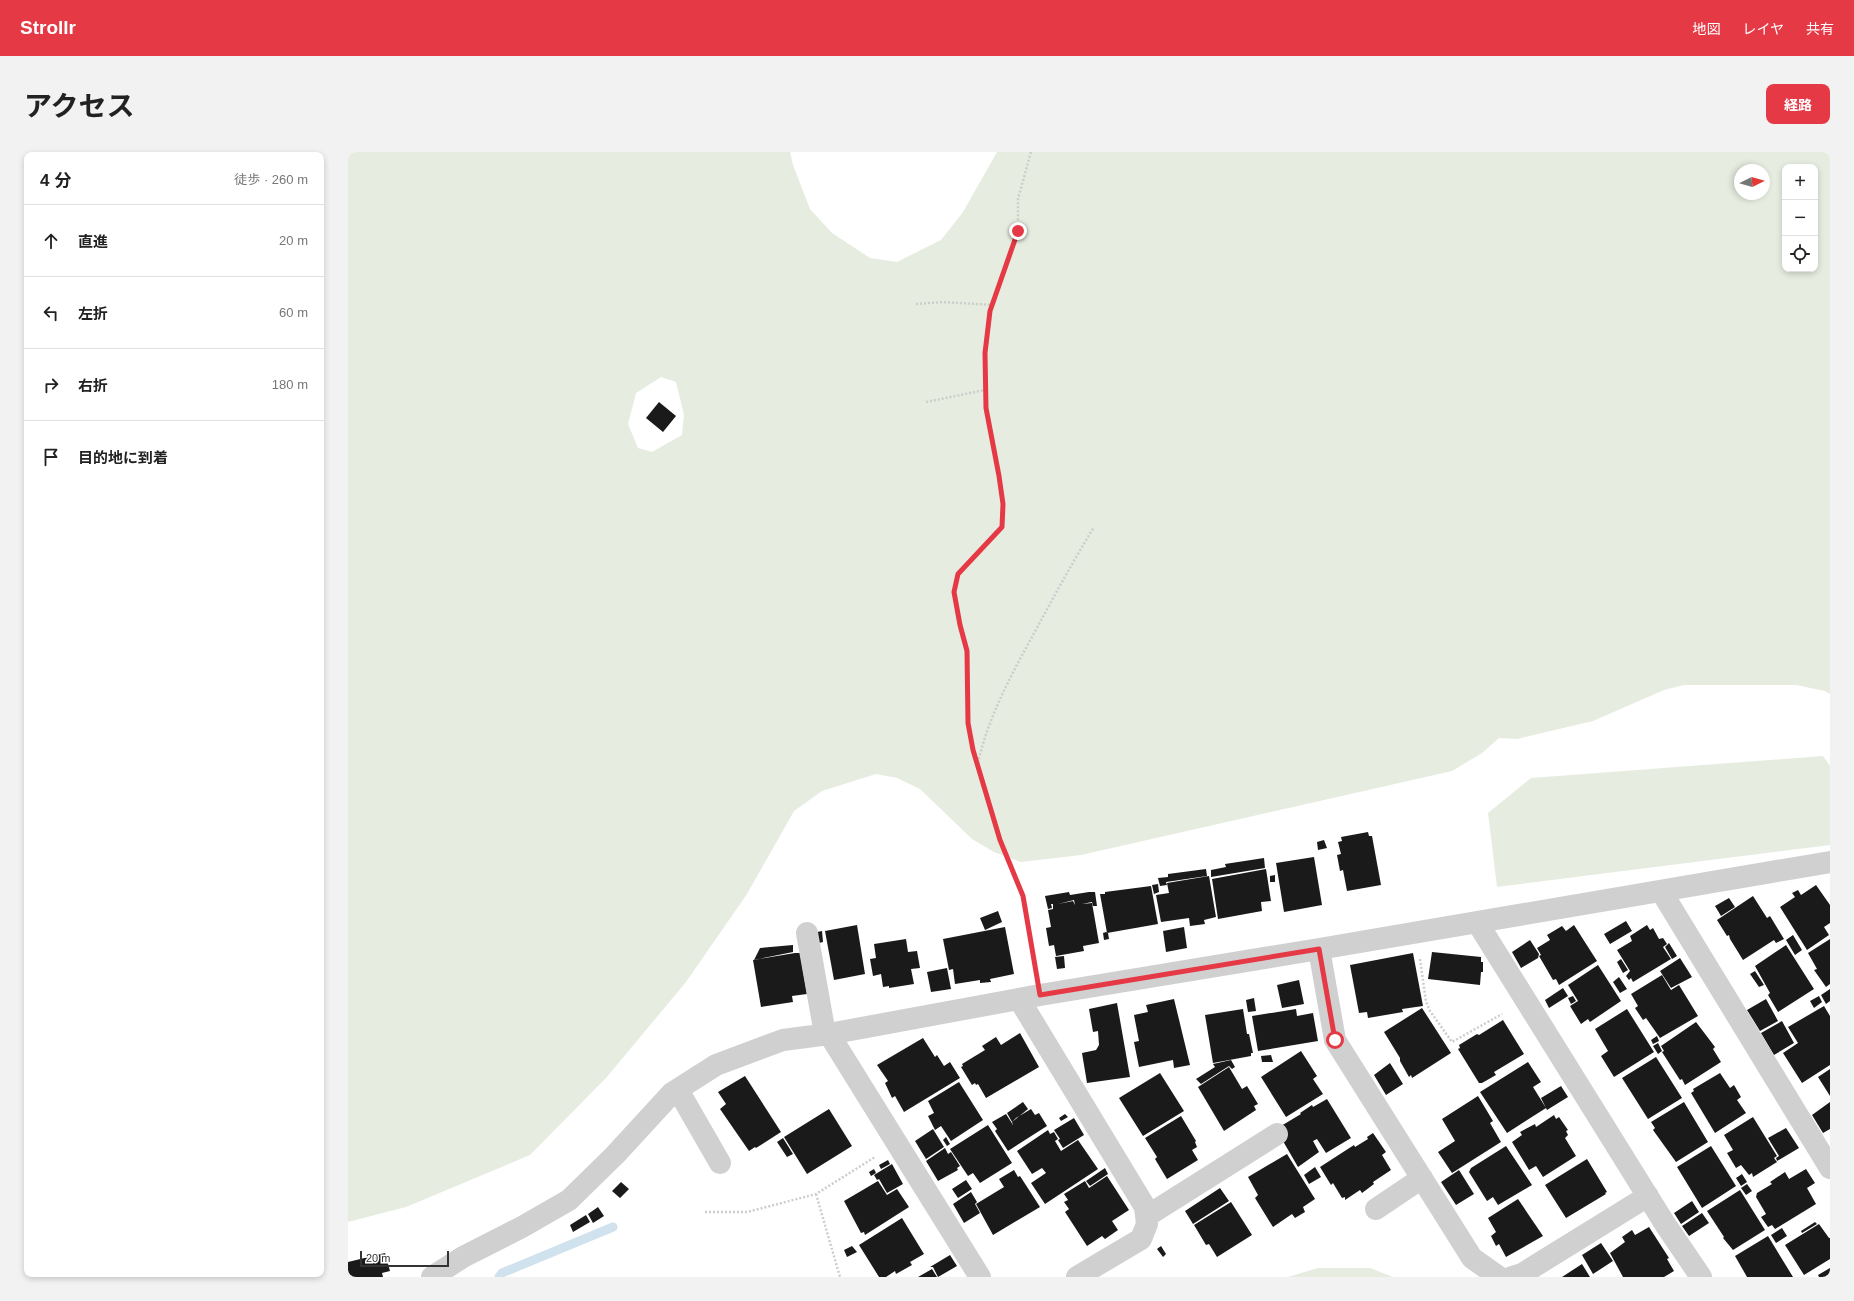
<!DOCTYPE html>
<html lang="ja">
<head>
<meta charset="utf-8">
<style>
  :root { --surface:#fff; --page:#f2f2f2; --text:#222; --muted:#767676; --line:#e0e0e0; --accent:#e63946 }
  body { margin:0; font-family:Arial,"Noto Sans JP",sans-serif; background:var(--page); color:var(--text) }
  .controls { position:absolute; right:12px; top:12px; display:grid; overflow:hidden; border-radius:8px; box-shadow:0 2px 6px #0003 }
  .controls button { width:36px; height:36px; display:grid; place-items:center; padding:0; border:0; border-bottom:1px solid var(--line); background:var(--surface); color:var(--text); font:20px sans-serif }
  .compass { position:absolute; left:1386px; top:12px; width:36px; height:36px; border-radius:50%; background:var(--surface); box-shadow:0 2px 6px #0003; rotate:85deg }
  .scale { position:absolute; left:12px; bottom:10px; width:89px; box-sizing:border-box; padding-left:4px; border:2px solid #333; border-top:0; font-size:11px; line-height:14px; white-space:nowrap; color:#333; -webkit-text-stroke:3px #fff; paint-order:stroke }
  .stop { position:absolute; width:12px; height:12px; margin:-9px; border:3px solid #e63946; border-radius:50%; background:#fff }
  .stop.end { background:#e63946; border-color:#fff; box-shadow:0 1px 4px #0008 }
  .list { margin:0; padding:0; list-style:none }
  h2 { display:flex; justify-content:space-between; align-items:center; height:52px; margin:0; padding:0 16px; font-size:17px }
  h2 small { font-size:13px; font-weight:400; color:var(--muted) }
  .list li { display:grid; grid-template-columns:26px 1fr auto; gap:12px; align-items:center; box-sizing:border-box; height:72px; padding:0 16px; border-top:1px solid var(--line) }
  .list b { display:block; font-size:15px; white-space:nowrap }
  .list em { font-size:13px; font-style:normal; color:var(--muted) }
  .icon { flex:none; width:22px; height:22px; fill:none; stroke:currentColor; stroke-width:2; stroke-linecap:round; stroke-linejoin:round }
  .map { position:relative; flex:none; width:1482px; height:1125px; overflow:hidden; border-radius:8px }
  header { display:flex; align-items:center; gap:24px; box-sizing:border-box; height:56px; padding:0 20px; background:var(--accent); color:#fff }
  header strong { font-size:19px }
  nav { display:flex; gap:22px; margin-inline-start:auto; font-size:14px }
  .intro { display:flex; align-items:center; justify-content:space-between; box-sizing:border-box; height:96px; padding:0 24px }
  h1 { margin:0; font-size:28px }
  .button { padding:10px 18px; border-radius:8px; background:var(--accent); color:#fff; font-size:14px; font-weight:700 }
  main { display:flex; gap:24px; padding:0 24px }
  aside { flex:1; background:var(--surface); border-radius:8px; box-shadow:0 2px 6px #0003 }
  .map>svg:first-child { display:block }
  .green { fill:#e6ecdf; fill-rule:evenodd }
  .lines { fill:none; stroke-linecap:round; stroke-linejoin:round }
  .stream { stroke:#cfe2ee; stroke-width:9 }
  .building { fill:#1a1a1a; fill-rule:evenodd }
  .path { stroke:#cdcdcd; stroke-width:2.5; stroke-dasharray:2 2; stroke-linecap:butt }
  .minor { stroke:#d0d0d0; stroke-width:22 }
  .route { stroke:#e63946; stroke-width:5 }
</style>
</head>
<body>
<header>
<strong>Strollr</strong>
<nav><a>地図</a><a>レイヤ</a><a>共有</a></nav>
</header>
<div class="intro"><h1>アクセス</h1><a class="button">経路</a></div>
<main>
<aside>
<h2>4 分<small>徒歩 · 260 m</small></h2>
<ul class="list">
<li><svg class="icon" aria-label="ahead" viewBox="0 0 24 24"><path d="M12 20V5M6 11l6-6 6 6"/></svg><div><b>直進</b></div><em>20 m</em></li>
<li><svg class="icon" aria-label="left" viewBox="0 0 24 24"><path d="M17 20v-9H6M10 6l-5 5 5 5"/></svg><div><b>左折</b></div><em>60 m</em></li>
<li><svg class="icon" aria-label="right" viewBox="0 0 24 24"><path d="M7 20v-9h11M14 6l5 5-5 5"/></svg><div><b>右折</b></div><em>180 m</em></li>
<li><svg class="icon" aria-label="arrive" viewBox="0 0 24 24"><path d="M6 21V4h12l-3 4 3 4H6"/></svg><div><b>目的地に到着</b></div></li>
</ul>
</aside>
<div class="map">
<svg width="1482" height="1125" viewBox="0 0 1482 1125">
  <rect width="100%" height="100%" fill="#fff"/>
  <path class="green" d="M0,0H442L445,13L462,57L484,81L522,106L549,110L593,88L615,60L649,0H1482V542L1477,539L1448,533H1336L1316,538L1245,569L1169,587L1151,586L1134,601L1104,619L733,703L673,710L646,700L624,687L572,637L549,626L528,622L474,639L446,659L399,742L338,830L258,926L182,1003L58,1055L0,1070ZM1437,15H1467V117H1437ZM1392,18H1416V42H1392ZM313,225L328,230L336,263L334,283L304,300L290,296L280,272L288,241Z
    M1475,604L1482,614V693L1149,735L1140,661L1183,626Z
    M970,1116H1022L1045,1125H940Z"/>
  <g class="lines">
    <path class="stream" d="M151,1125L154,1121L265,1075"/>
  </g>
  <path class="building" d="M311,250L328,264L315,280L298,266Z
    M1020,680L1021,684H1024L1033,733L999,739L995,718L992,719L989,703L993,702L990,690L994,689L993,685Z
    M976,688L979,696L970,698L969,690Z
    M966,705L974,753L936,760L928,711Z
    M916,706L917,716L863,725V718L878,715L877,712Z
    M858,717L859,724L818,730L819,733L812,734L810,726L820,725V722Z
    M918,717L923,749L913,750L914,759L870,767L864,727Z
    M927,723V730H922V724Z
    M861,724L868,765L856,768L857,772L842,774L841,766L813,770L808,743L821,741L819,731Z
    M810,732L811,740L806,742L804,733Z
    M1468,733L1482,753V771L1476,775L1481,783L1459,798L1432,755L1447,745L1444,741L1450,738L1453,743Z
    M803,734L810,772L759,781L752,742H757V740Z
    M721,740L722,743L741,740H747L749,754H745L744,750L734,752L744,751L751,791L735,794L736,799L708,804L706,793L701,794L698,776L703,775L700,758L705,757V752H703L704,756L700,757L697,744ZM726,748L727,753L725,749L710,752Z
    M1405,744L1419,766L1422,764L1436,787L1428,791L1426,788L1395,808L1382,787L1381,783L1379,784L1369,768Z
    M1381,746L1387,755L1373,764L1367,754Z
    M650,759L654,770L637,778L632,766Z
    M1278,769L1284,779L1262,792L1256,782Z
    M509,773L517,822L486,828L477,779Z
    M1226,773L1249,809L1211,833L1208,827L1205,828L1191,804L1193,803L1189,796L1202,788L1199,783L1214,774L1218,779Z
    M1299,773L1302,778L1305,776L1311,787L1315,786L1319,792L1315,795L1323,807L1285,830L1283,826L1281,828L1278,824L1282,819L1269,798L1284,789L1282,784Z
    M657,775L666,822L642,827L643,830L632,831V828L607,832L605,817L601,818L595,787Z
    M836,775L839,796L818,800L815,779Z
    M474,779L475,790L471,791L469,780Z
    M758,780L760,781L761,787L756,788L755,781Z
    M1445,783L1454,798L1447,803L1438,788Z
    M558,787L560,800L569,799L572,816L563,817L566,832L541,836V834L535,835L533,822L525,824L522,807L528,806L526,792Z
    M1482,787V832L1478,835L1466,818L1469,817L1460,801Z
    M1182,788L1191,802L1190,806L1173,816L1164,800Z
    M1321,791L1329,804L1324,807L1317,795Z
    M445,793V800L406,808L412,796Z
    M1438,793L1466,837L1430,860L1420,843L1422,841L1407,814Z
    M1084,800L1133,805V810H1135V820H1133L1132,833L1080,827Z
    M447,801H452L459,842L444,844L445,850L413,855L405,808Z
    M1065,801L1075,854L1054,857L1055,860L1020,866L1019,860L1011,861L1002,813Z
    M716,804L717,816L709,817L707,805Z
    M1332,806L1344,825L1323,836L1312,819Z
    M1273,807L1280,818L1275,821L1269,810Z
    M1250,813L1273,849L1242,870L1240,867L1233,872L1222,854L1230,849L1220,833Z
    M599,816L603,837L583,840L579,820Z
    M1407,819L1416,833L1411,835L1402,822Z
    M1314,823L1323,838L1331,833L1350,864L1312,886L1298,866L1295,868L1287,856L1290,854L1283,842Z
    M1271,825L1279,837L1272,841L1265,830Z
    M951,828L956,852L934,856L929,833Z
    M1215,836L1220,844L1201,856L1197,848Z
    M1482,837V849L1478,852L1473,843Z
    M1225,844L1228,849L1223,852L1220,846Z
    M1471,844L1474,850L1466,856L1462,849Z
    M906,846L908,859L900,860L898,848Z
    M826,847L842,913L826,916L825,908L791,915L786,890L791,889L786,863L800,860L798,853Z
    M1418,847L1430,869L1412,879L1399,858Z
    M769,851L782,925L739,931L734,901L748,898L751,893L750,879L745,880L741,857Z
    M1476,854L1482,864V913L1454,931L1435,901L1450,891L1440,875Z
    M1074,856L1103,901L1064,926L1063,923L1061,925L1052,909V906L1036,880Z
    M895,857L899,882H901L905,901H903V904L865,911L857,863Z
    M948,857L949,864L965,861L970,889L910,899L904,864Z
    M1279,857L1306,900L1266,925L1253,904L1260,899L1247,877Z
    M1155,868L1176,902L1146,920L1148,923L1134,931H1131L1110,897L1112,896L1111,893L1129,882L1131,883Z
    M1434,869L1446,891L1426,903L1413,881Z
    M1348,870L1367,895L1365,897L1373,910L1337,933L1334,927L1332,928L1314,900L1316,899L1313,894Z
    M672,881L691,915L638,946L630,932L628,933L627,931L624,933L613,915L615,914L614,912L637,898L634,894L648,885L653,893Z
    M1309,884L1311,889L1305,892L1303,888Z
    M575,886L587,905L589,903L596,914L602,910L612,926L556,960L547,944L544,946L537,931L540,929L529,913Z
    M1310,891L1314,899L1310,902L1305,894Z
    M953,899L969,924L965,927L975,942L938,965L913,925Z
    M923,903L925,910H914L913,904Z
    M1308,905L1334,946L1300,967L1274,926Z
    M883,908L887,915L884,917L881,914L853,932L848,927L867,915L865,912Z
    M1180,910L1193,930L1185,935L1198,956L1159,981L1132,940Z
    M1042,911L1055,932L1038,943L1026,923Z
    M881,915L894,937L899,934L910,952L906,954L908,958L876,979L850,935Z
    M1482,917V944L1470,925Z
    M812,921L836,959L795,984L771,946Z
    M1372,921L1382,936L1386,933L1393,945L1389,948L1398,961L1367,981L1343,941L1346,939L1345,937Z
    M397,924L433,980L408,996L407,995L401,999L372,957L378,952L370,940Z
    M611,930L635,968L603,989L593,974L587,978L580,964L586,961L580,949Z
    M1213,934L1220,945L1199,958L1193,946Z
    M1130,944L1145,969L1142,971L1153,990L1104,1021L1090,1000L1107,989L1094,967Z
    M979,947L1003,986L978,1001L969,987L965,989L971,1000L950,1015L928,977L953,962L952,961L964,953L965,955Z
    M675,950L680,957L664,970L659,961Z
    M1336,950L1360,990L1328,1010L1305,978L1307,976L1303,970Z
    M1482,950V977L1475,981L1464,963Z
    M481,957L504,994L459,1022L436,985Z
    M683,957L687,963L691,961L699,974L660,999L647,979L649,977L644,970L658,962L665,973L664,970L668,966Z
    M717,962L720,965L713,969L711,966Z
    M1206,963L1208,967L1211,965L1220,978L1218,979L1220,983L1217,986L1228,1004L1195,1025L1188,1014L1181,1018L1164,990L1174,983L1172,980L1187,972L1188,975Z
    M833,964L848,989L847,990L849,995L844,998L850,1008L819,1027L807,1007L809,1005L797,986Z
    M1405,965L1429,1004L1426,1006L1429,1010L1405,1025L1404,1021L1401,1023L1393,1013L1388,1016L1379,1001L1385,998L1376,983Z
    M726,966L736,983L715,996L710,988L712,987L706,978Z
    M640,973L664,1011L632,1031L625,1021L620,1024L602,997Z
    M1438,976L1451,996L1429,1009L1428,1006L1431,1004L1420,986Z
    M585,977L596,995L578,1007L567,989Z
    M700,978L702,982L706,980L710,987L707,989L713,999L730,988L750,1017L697,1052L683,1031L698,1021L694,1016L684,1022L669,999Z
    M1025,981L1038,1000L1034,1003L1043,1018L1025,1030L1026,1032L1014,1041L1012,1038L997,1048V1045L994,1046L985,1031L983,1033L972,1015L1006,993L1007,995L1020,987L1019,985Z
    M598,985L602,992L599,994L595,988Z
    M435,986L445,1002L439,1005L429,990Z
    M1158,994L1184,1033L1150,1053L1145,1045L1139,1049L1121,1020L1123,1016Z
    M1363,994L1388,1034L1354,1056L1329,1015Z
    M597,996L600,1002L603,1000L612,1014L609,1016L610,1018L590,1029L578,1009Z
    M939,1002L967,1047L955,1055L957,1060L947,1066L944,1062L925,1075L907,1046L910,1043L900,1025Z
    M1239,1007L1259,1040L1257,1041L1258,1042L1218,1066L1197,1033Z
    M540,1008L542,1012L533,1017L531,1013Z
    M544,1012L555,1032L539,1041L531,1027L529,1028L526,1023Z
    M967,1015L973,1025L961,1032L956,1023Z
    M757,1016L760,1022L742,1034L738,1029Z
    M526,1017L528,1021L523,1024L521,1020Z
    M1458,1017L1467,1031L1459,1036L1468,1052L1427,1077L1424,1073L1420,1075L1413,1065L1418,1062L1408,1045L1409,1041L1424,1032L1422,1030L1437,1020L1441,1027Z
    M666,1018L670,1025L672,1024L692,1055L645,1083L628,1052L656,1035L651,1027Z
    M1111,1018L1126,1042L1108,1053L1093,1030Z
    M1394,1022L1399,1030L1393,1034L1388,1026Z
    M759,1024L781,1058L764,1069L770,1078L757,1087L754,1084L739,1094L717,1060L721,1057L716,1050L720,1048L716,1042L737,1029L741,1036Z
    M618,1028L624,1037L610,1046L604,1037Z
    M530,1029L539,1043L549,1037L561,1055L517,1083L516,1080L513,1081L496,1049Z
    M273,1030L281,1037L272,1046L264,1039Z
    M1399,1032L1404,1039L1398,1043L1393,1036Z
    M872,1036L881,1049L845,1072L837,1059Z
    M1392,1038L1417,1078L1385,1098L1375,1086L1376,1085L1359,1059Z
    M623,1040L629,1050L627,1052L632,1061L616,1071L605,1052Z
    M1170,1047L1195,1084L1158,1105L1151,1092L1148,1094L1143,1084L1148,1080L1140,1066Z
    M1344,1049L1351,1060L1333,1072L1326,1061Z
    M883,1050L904,1083L869,1105L861,1092L858,1093L846,1073Z
    M250,1055L256,1064L245,1071L240,1062Z
    M1354,1061L1361,1071L1341,1084L1334,1074Z
    M238,1063L242,1070L225,1080L222,1073Z
    M554,1066L576,1102L562,1110L564,1113L548,1122L547,1119L538,1125H531L511,1093Z
    M1467,1070L1469,1072L1454,1081L1453,1079Z
    M1471,1072L1481,1086H1482V1107L1456,1123L1437,1093Z
    M1301,1075L1321,1106L1319,1107L1326,1119L1316,1125H1275L1262,1101L1277,1090L1274,1085L1284,1078L1287,1083Z
    M1434,1076L1439,1084L1428,1091L1423,1083Z
    M1420,1084L1445,1125H1399L1387,1104Z
    M1253,1091L1265,1109L1245,1122L1234,1103Z
    M504,1094L509,1100L499,1105L496,1098Z
    M813,1094L818,1102L815,1105L809,1097Z
    M37,1101L42,1119L34,1121L35,1125H0V1110Z
    M602,1103L609,1114L590,1125L585,1115H582Z
    M1234,1112L1242,1125H1214Z
    M1482,1116V1125H1471L1470,1123Z
    M584,1117L589,1125H570Z"/>
  <g class="lines">
    <path class="path" d="M683,0L670,47V79L642,159L637,201L638,256L651,324L655,353L654,375L610,422L607,440L612,473L619,499L620,571L625,598L652,688L675,744L688,818
      M568,152L595,150L645,153
      M578,250L637,238
      M630,611C640,566 662,525 684,485C704,448 724,411 746,375
      M1072,807L1078,850L1082,859L1104,890L1154,862
      M468,1042L492,1125
      M357,1060H399L468,1042L527,1005"/>
    <path class="minor" d="M1313,739L1482,1016
      M1129,770L1317,1072L1353,1125
      M459,781L477,882
      M971,797L987,888L1124,1106L1151,1125
      M671,847L797,1055L799,1072L793,1087L729,1125
      M481,882L632,1125
      M330,938L372,1011
      M1028,1057L1074,1026
      M799,1064L929,982
      M84,1125L115,1105L174,1075L221,1048L267,1003L324,941L368,913L435,888L481,882L692,843L971,797L1482,710
      M1164,1125L1174,1122L1300,1044"/>
  </g>
  <g class="lines">
    <path class="route" d="M670,79L642,159L637,201L638,256L651,324L655,352L654,375L610,422L606,440L612,473L619,499L620,571L625,598L652,688L675,744L692,843L971,797L987,888"/>
  </g>
</svg>
<div class="controls">
<button>+</button>
<button>−</button>
<button><svg class="icon" aria-label="locate" viewBox="0 0 24 24"><circle cx="12" cy="12" r="6"/><path d="M12 2v4M12 18v4M2 12h4M18 12h4"/></svg></button>
</div>
<svg class="compass" viewBox="-18 -18 36 36"><path d="M0-13l5 13h-10z" fill="#e53935"/><path d="M0 13l5-13h-10z" fill="#767676"/></svg>
<div class="scale">20 m</div>
<div class="stop" style="left:987px;top:888px"></div>
<div class="stop end" style="left:670px;top:79px"></div>
</div>
</main>
</body>
</html>
